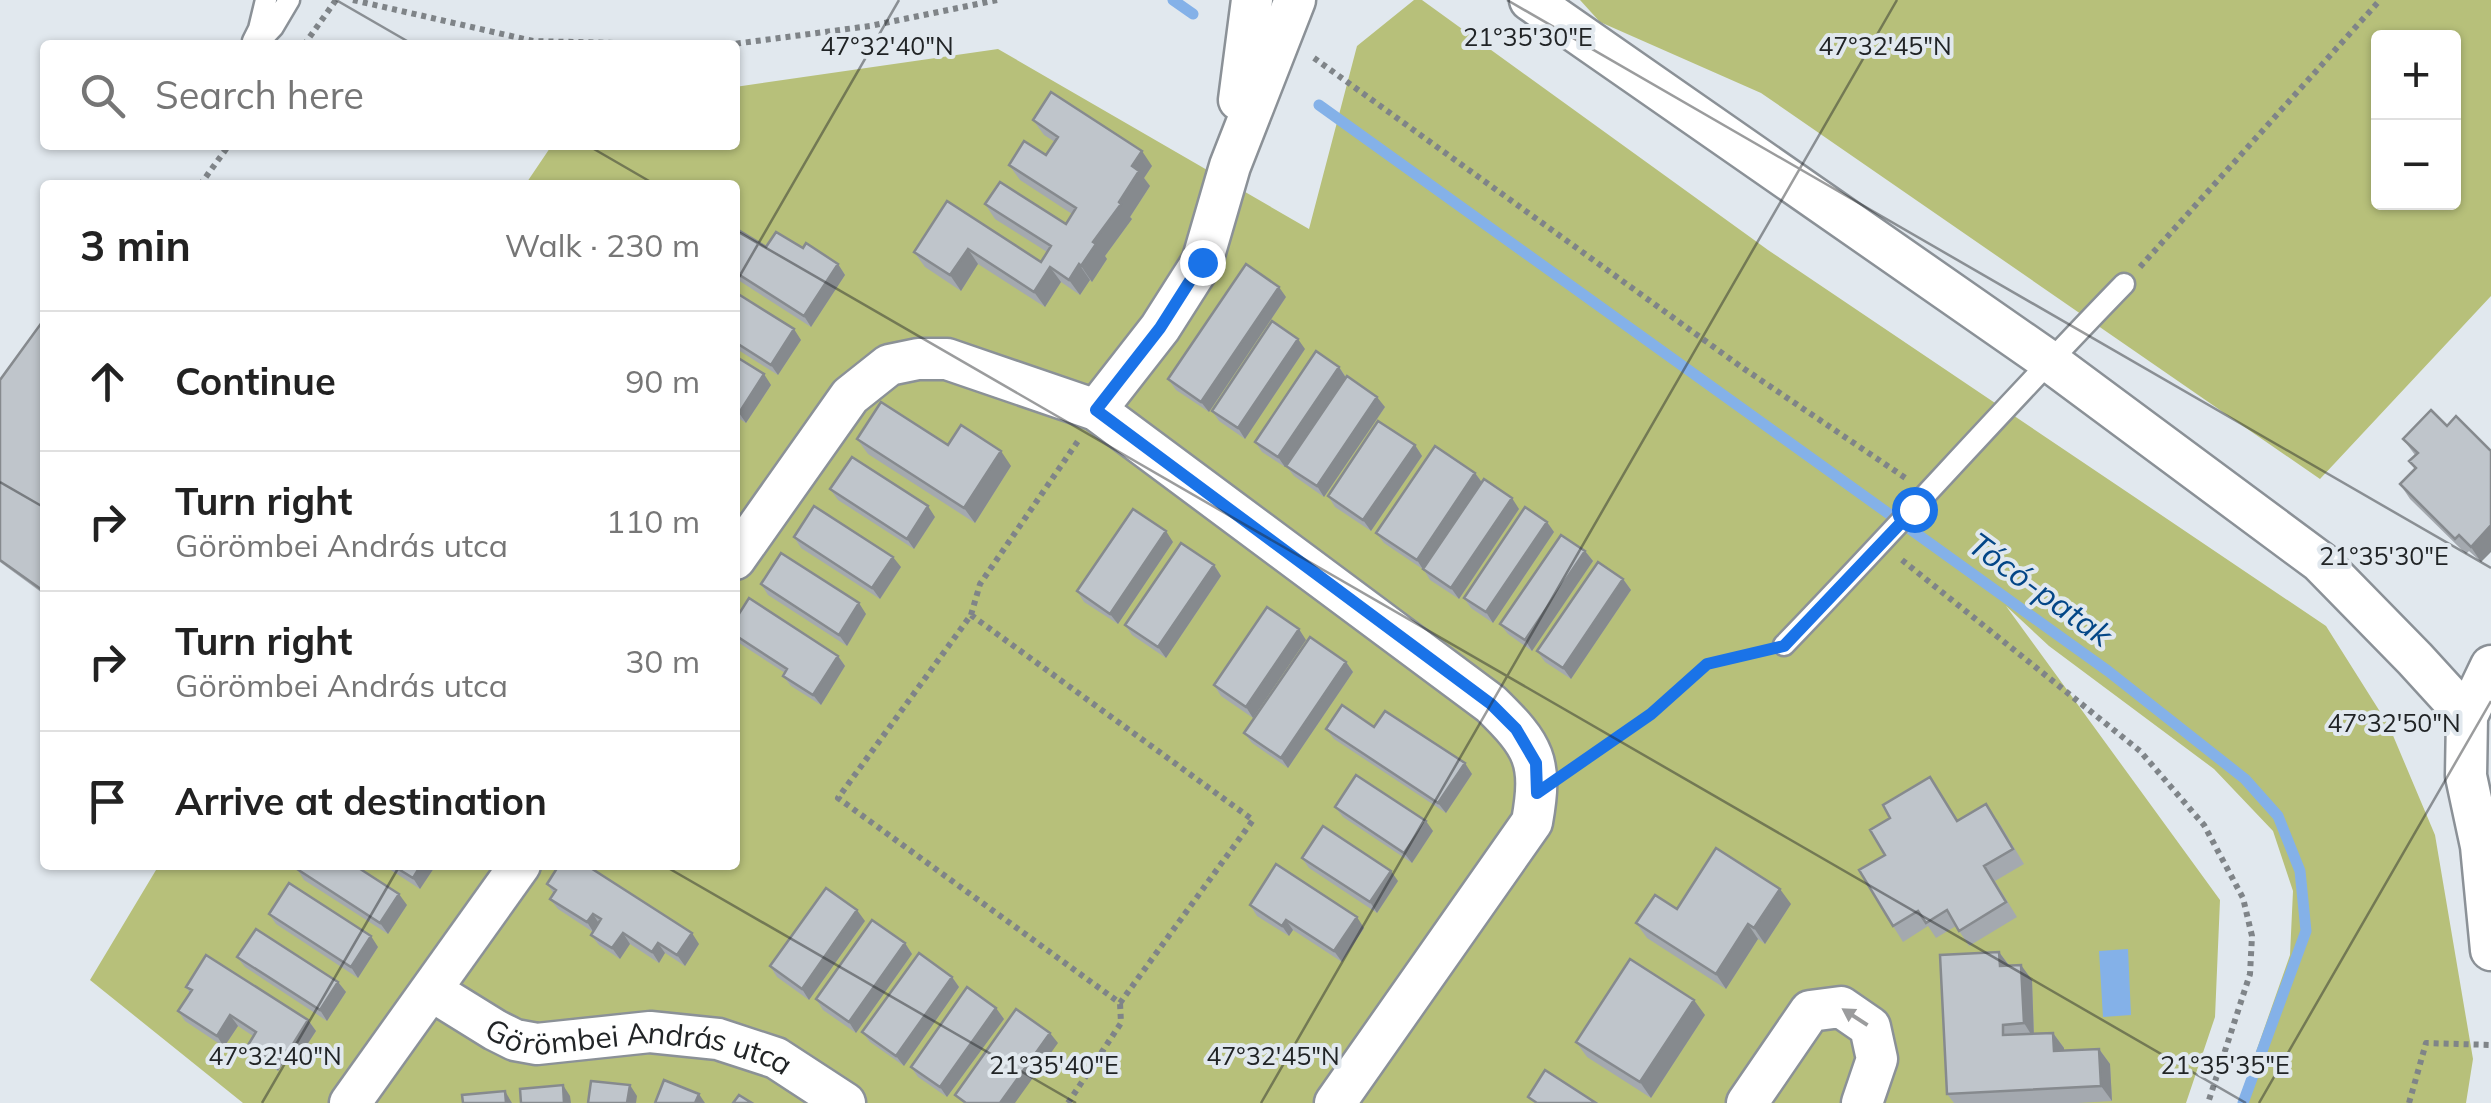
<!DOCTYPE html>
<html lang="en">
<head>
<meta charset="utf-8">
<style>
  :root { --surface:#fff; --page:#f2f2f2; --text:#222; --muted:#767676; --line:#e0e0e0 }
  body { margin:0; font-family:Mulish,sans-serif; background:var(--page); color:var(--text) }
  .controls { position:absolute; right:30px; top:30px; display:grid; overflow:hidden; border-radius:10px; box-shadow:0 2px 8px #0004 }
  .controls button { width:90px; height:90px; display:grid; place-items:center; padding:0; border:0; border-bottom:2px solid var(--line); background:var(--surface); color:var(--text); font:50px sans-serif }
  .stop { position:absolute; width:30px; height:30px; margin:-22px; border:8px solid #1a73e8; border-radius:50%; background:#fff }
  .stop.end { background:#1a73e8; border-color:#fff; box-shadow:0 2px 10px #0008 }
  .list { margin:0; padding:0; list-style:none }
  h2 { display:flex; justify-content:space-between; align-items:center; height:130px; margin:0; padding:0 40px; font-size:42px }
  h2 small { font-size:32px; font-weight:400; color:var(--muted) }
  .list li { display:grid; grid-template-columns:65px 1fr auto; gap:30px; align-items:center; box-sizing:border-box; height:140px; padding:0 40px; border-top:2px solid var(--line) }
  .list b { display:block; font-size:38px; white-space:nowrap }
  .list p { margin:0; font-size:32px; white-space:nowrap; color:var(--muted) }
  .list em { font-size:32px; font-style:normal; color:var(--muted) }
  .icon { flex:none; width:55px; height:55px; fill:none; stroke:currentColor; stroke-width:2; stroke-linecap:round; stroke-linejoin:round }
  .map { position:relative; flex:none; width:2491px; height:1103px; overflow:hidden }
  .search { position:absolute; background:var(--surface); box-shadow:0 2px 8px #0004; left:40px; top:40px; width:700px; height:110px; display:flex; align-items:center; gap:25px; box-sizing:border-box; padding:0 35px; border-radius:10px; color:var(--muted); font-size:38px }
  .panel { position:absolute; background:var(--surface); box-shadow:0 2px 8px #0004; left:40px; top:180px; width:700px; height:690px; border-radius:10px }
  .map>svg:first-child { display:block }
  .green { fill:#b7c07a; fill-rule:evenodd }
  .water { fill:#84b1e8 }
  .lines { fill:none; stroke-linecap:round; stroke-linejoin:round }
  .stream { stroke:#84b1e8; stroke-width:11 }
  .lane-casing { stroke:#8b9197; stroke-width:25 }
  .street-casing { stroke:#8b9197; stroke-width:45 }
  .path { stroke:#7f8488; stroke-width:6; stroke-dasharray:5 5; stroke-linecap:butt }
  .lane { stroke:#fff; stroke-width:20 }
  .street { stroke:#fff; stroke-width:40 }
  .wall { fill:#a4a9af }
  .shaded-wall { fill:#868a8e }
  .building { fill:#bfc5cb; stroke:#868a8e; stroke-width:2.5 }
  .oneway { fill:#9b9c9d }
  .route { stroke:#1a73e8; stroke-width:12 }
  .ticks { fill:none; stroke:#212426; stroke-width:2.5; stroke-opacity:0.45 }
  .labels { text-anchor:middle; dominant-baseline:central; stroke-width:8; stroke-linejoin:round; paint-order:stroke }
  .street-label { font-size:30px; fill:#212426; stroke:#e1e8ee }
  .water-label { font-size:32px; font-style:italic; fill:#034687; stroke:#e1e8ee }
  .ticks-label { font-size:25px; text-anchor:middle; fill:#212426; stroke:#e1e8ee; stroke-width:8; stroke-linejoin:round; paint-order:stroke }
</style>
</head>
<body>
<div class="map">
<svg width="2491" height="1103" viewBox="0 0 2491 1103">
  <rect width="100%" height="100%" fill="#e1e8ee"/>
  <path class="green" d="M1414,0H1422L1768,250L2326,626L2389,726L2435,835L2473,1059L2466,1103H2238L2290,955L2293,891L2273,831L2214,769L2049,646L2006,606L2220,900L2215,1017L2186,1103H243L90,980L159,865H735V185H525L552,145H735V87L998,49L1309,229L1357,46Z
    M1580,0H2491V296L2320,479L1761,93L1600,22ZM2378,38H2454V202H2378Z"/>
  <path class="water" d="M2128,949L2131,1015L2103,1017L2099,951Z"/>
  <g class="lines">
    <path class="stream" d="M1173,0L1193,14
      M1319,105L2108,671L2245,779L2278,816L2300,871L2306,931L2243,1103"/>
    <defs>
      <path id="lane" d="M253,41L259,29L266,0
        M256,45L273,27L289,0
        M1784,645C1899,526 2009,402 2124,284"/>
      <g id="street">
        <path d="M1530,0L2049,361L2320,562L2415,659L2467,716"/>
        <path d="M1239,100L1252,0"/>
        <path d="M1096,410L1160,328L1202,262L1230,166L1295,0"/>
        <path d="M735,559L850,396L889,365L918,359H947L1096,410L1491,704C1534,746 1543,761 1532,822L1335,1103"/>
        <path d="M2491,666L2467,716L2466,776L2481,846L2491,950"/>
        <path id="s1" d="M432,991L495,1030L515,1040L537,1044L650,1032L718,1039L776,1058L845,1103"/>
        <path d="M350,1103L520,865"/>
        <path d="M1747,1103L1810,1011L1841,1007L1870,1027L1877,1059L1862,1103"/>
      </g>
    </defs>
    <use href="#lane" class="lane-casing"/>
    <use href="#street" class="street-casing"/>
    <path class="path" d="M353,0L533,41L695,45
      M304,45L336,0
      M726,45L870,26L997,0
      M1314,58L1740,366L1907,479
      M200,185L229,145
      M2140,267L2380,0
      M1902,560L2140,751L2204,825L2243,898L2252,936L2250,974L2208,1103
      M971,615L1253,820L1120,1003L838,798Z
      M971,615L980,584L1078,441
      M1571,769L1651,714L1707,664L1761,651
      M1068,1103L1121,1023L1120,1003
      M2409,1103L2426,1043L2491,1045"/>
    <use href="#lane" class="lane"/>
    <use href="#street" class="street"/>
  </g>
  <path class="wall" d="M1033,120L1152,166L1144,178L1150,186L1130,217L1132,219L1105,256L1107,259L1092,282L1090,280L1080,295L1061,282L1045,307L978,264L961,291L925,267L914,252L947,201L1041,262L1047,252L995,219L985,204L1066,224L1072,214L1020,180L1009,165L1046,155L1055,142L1044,135Z
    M735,238L838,264L845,275L811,327L735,278Z
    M735,292L801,340L778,375L735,348Z
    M1286,297L1209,412L1176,390L1168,379Z
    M45,318V595L0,562V380Z
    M1305,349L1245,439L1219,421L1212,411Z
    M735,356L771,385L746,423L735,416Z
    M1339,367L1346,377L1385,407L1324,497L1294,476L1286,466L1285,467L1262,452L1255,442Z
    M2431,410L2481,562L2469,551L2466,554L2410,499L2400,484L2415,469L2409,461L2415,455L2403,439Z
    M857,439L948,445L1011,466L975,523L868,454Z
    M1415,445L1422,456L1371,531L1335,507L1328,496Z
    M1475,473L1482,482L1519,509L1459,599L1430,580L1424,570L1384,543L1376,533Z
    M830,489L935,517L914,549L838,500Z
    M1547,522L1554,532L1493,623L1471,608L1464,598Z
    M794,537L901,567L880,599L801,548Z
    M1173,542L1118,624L1084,602L1077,591Z
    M1585,551L1593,561L1532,651L1508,634L1500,624Z
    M1214,565L1221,576L1166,658L1132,635L1125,625Z
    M1623,579L1631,590L1571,679L1545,662L1537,651Z
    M761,584L866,614L847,646L768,595Z
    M735,620L838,656L845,666L821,705L791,686L783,676L785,673L736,641Z
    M1306,640L1253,718L1221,696L1214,685Z
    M1346,662L1353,672L1288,768L1252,743L1244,733Z
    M1374,727L1472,774L1446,813L1334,739L1326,729Z
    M1930,777L1958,820L1997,819L2024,864L1995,881L2017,917L1969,946L1956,926L1936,938L1928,926L1903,942L1893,926L1885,855L1890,818Z
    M1335,807L1433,831L1412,863L1343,817Z
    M1302,858L1398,881L1377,913L1309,868Z
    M383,865H436L420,889Z
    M297,869L407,905L388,934L304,880Z
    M547,884L699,944L685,966L665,953L659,963L630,944L620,959L599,945L591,935L593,932L558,909L550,899L554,894Z
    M1791,904L1765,944L1758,939L1726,989L1647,938L1636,923L1677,909Z
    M1250,905L1364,928L1342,962L1293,930L1289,936L1257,916Z
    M269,914L378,947L358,978L276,924Z
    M865,921L809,1000L777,977L770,966Z
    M905,943L912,954L856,1033L823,1010L816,999Z
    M1999,952L2009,965L2032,980L2034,1034L2053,1033L2064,1048V1051L2099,1049L2110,1064L2112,1101L2078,1103H1954L1947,1094Z
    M237,957L338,982L346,992L327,1021L245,967Z
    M952,977L959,987L904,1066L870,1042L862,1032Z
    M186,987L308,1020L316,1031L295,1063L287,1058L278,1071L255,1055L248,1045L253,1036L238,1026L224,1047L185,1021L178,1011L190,993Z
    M996,1008L1004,1019L947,1097L918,1077L911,1067Z
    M1705,1015L1651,1098L1587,1057L1576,1042Z"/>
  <path class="shaded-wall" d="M1142,151L1152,166L1144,178L1150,186L1130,217L1132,219L1105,256L1107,259L1092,282L1081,266L1093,242L1119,202L1132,166Z
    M968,249L978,264L961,291L950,275Z
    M838,264L845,275L811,327L804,316Z
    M1079,264L1090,280L1080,295L1069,280Z
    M1050,267L1061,282L1045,307L1034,292Z
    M1279,287L1286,297L1209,412L1201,402Z
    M794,329L801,340L778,375L771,365Z
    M1298,339L1305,349L1245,439L1238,428Z
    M1339,367L1346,378L1285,467L1278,457Z
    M764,374L771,385L746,423L739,413Z
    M1377,397L1385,407L1324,497L1317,486Z
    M1415,445L1422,456L1371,531L1363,520Z
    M1001,451L1011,466L975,523L964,508Z
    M1475,473L1483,484L1424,571L1417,560Z
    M1512,498L1519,509L1459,599L1451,588Z
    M928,506L935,517L914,549L907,539Z
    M1547,522L1554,532L1493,623L1486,612Z
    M2491,525V552L2481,562L2471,547Z
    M1166,531L1173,542L1118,624L1110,614Z
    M1585,551L1593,561L1532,651L1525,640Z
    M893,557L901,567L880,599L872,588Z
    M1214,565L1221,576L1166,658L1158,647Z
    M1623,579L1631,590L1571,679L1563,668Z
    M859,603L866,614L847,646L839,635Z
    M1299,629L1306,640L1253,718L1246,707Z
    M838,656L845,666L821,705L813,695Z
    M1346,662L1353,672L1288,768L1281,758Z
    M1465,763L1472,774L1446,813L1438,803Z
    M1426,821L1433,831L1412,863L1404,853Z
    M421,865H436L420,889L413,878Z
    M1391,871L1398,881L1377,913L1370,902Z
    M1780,889L1791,904L1765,944L1754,928Z
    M399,894L407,905L388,934L380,923Z
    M857,910L865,921L809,1000L802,989Z
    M593,914L600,925L594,933L587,922Z
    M1357,917L1364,928L1342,962L1334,951Z
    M1286,920L1293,930L1289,936L1282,926Z
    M1748,924L1758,939L1726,989L1716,974Z
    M623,933L630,944L620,959L612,948Z
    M692,933L699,944L685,966L677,955Z
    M371,936L378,947L358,978L351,967Z
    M658,943L665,953L659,963L652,952Z
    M905,943L912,954L856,1033L849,1022Z
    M1999,952L2010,967L2000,966Z
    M2021,965L2032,980L2034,1039L2024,1023Z
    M952,977L959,987L904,1066L896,1056Z
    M338,982L346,992L327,1021L320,1010Z
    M1694,1000L1705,1015L1651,1098L1640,1082Z
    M996,1008L1004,1019L947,1097L940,1087Z
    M230,1015L238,1026L224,1047L217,1036Z
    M308,1020L316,1031L295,1063L288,1052Z
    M1050,1033L1058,1043L1015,1103H1000Z
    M2053,1033L2064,1048V1067L2054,1051Z
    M280,1047L287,1058L278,1071L271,1060Z
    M2099,1049L2110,1064L2112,1101L2101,1086Z
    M563,1085L570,1096L571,1103H564Z
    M630,1085L637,1096L636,1103H627Z
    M505,1091L512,1103H506Z
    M699,1094L705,1103H695Z"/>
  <path class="building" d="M1051,92L1142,151L1132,166L1139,171L1119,202L1121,204L1093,242L1096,244L1081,266L1079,264L1069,280L1050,267L1034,292L968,249L950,275L914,252L947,201L1041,262L1051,246L985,204L1000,182L1066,224L1076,208L1009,165L1024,141L1046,155L1058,137L1033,120Z
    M740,231L766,247L776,232L803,248L806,243L838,264L804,316L735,272V238Z
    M1246,264L1279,287L1201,402L1168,379Z
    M735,292L794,329L771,365L735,342Z
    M45,318V592L0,560V380Z
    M1272,321L1298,339L1238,428L1212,411Z
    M1316,351L1339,367L1278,457L1255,442Z
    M735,356L764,374L739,413L735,410Z
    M1347,376L1377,397L1317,486L1286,466Z
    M881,402L948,445L961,425L1001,451L964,508L857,439Z
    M2431,410L2447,426L2456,416L2491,451V525L2471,547L2459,535L2455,539L2400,484L2416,468L2409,461L2418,453L2403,439Z
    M1378,421L1415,445L1363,520L1328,496Z
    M1435,446L1475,473L1417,560L1376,533Z
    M852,457L928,506L907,539L830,489Z
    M1484,479L1512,498L1451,588L1423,569Z
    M814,506L893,557L872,588L794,537Z
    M1525,507L1547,522L1486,612L1464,598Z
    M1133,509L1166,531L1110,614L1077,591Z
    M1561,535L1585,551L1525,640L1500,624Z
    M1181,543L1214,565L1158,647L1125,625Z
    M781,553L859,603L839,635L761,584Z
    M1598,562L1623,579L1563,668L1537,651Z
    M749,598L838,656L813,695L783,676L787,669L735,635V620Z
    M1267,607L1299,629L1246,707L1214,685Z
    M1310,637L1346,662L1281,758L1244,733Z
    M1342,705L1374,727L1385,711L1465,763L1438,803L1326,729Z
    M1356,775L1426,821L1404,853L1335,807Z
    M1930,777L1957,821L1986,804L2013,849L1984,866L2006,902L1959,931L1947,910L1926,923L1918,911L1893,926L1859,870L1885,855L1870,830L1890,818L1883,805Z
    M1323,826L1391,871L1370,902L1302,858Z
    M1716,848L1780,889L1754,928L1748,924L1716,974L1636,923L1655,895L1677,909Z
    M1276,864L1357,917L1334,951L1286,920L1282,926L1250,905Z
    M300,865H354L399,894L380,923L297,869Z
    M392,865H421L413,878Z
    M559,865H586L692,933L677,955L658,943L652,952L623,933L612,948L591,935L601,919L593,914L587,922L550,899L556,890L547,884Z
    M289,883L371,936L351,967L269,914Z
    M826,888L857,910L802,989L770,966Z
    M872,920L905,943L849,1022L816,999Z
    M256,929L338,982L320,1010L237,957Z
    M1999,952L2000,966L2021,965L2024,1023L2003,1025V1035L2053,1033L2054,1051L2099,1049L2101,1086L1947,1094L1940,955Z
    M919,953L952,977L896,1056L862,1032Z
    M206,955L308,1020L288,1052L280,1047L271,1060L248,1045L256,1032L230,1015L217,1036L178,1011L192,990L186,987Z
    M1630,959L1694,1000L1640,1082L1576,1042Z
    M967,987L996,1008L940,1087L911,1067Z
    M1016,1009L1050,1033L1000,1103H966L955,1095Z
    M1545,1070L1596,1103H1537L1528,1097Z
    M664,1080L699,1094L695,1103H655Z
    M591,1081L630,1085L627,1103H588Z
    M563,1085L564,1103H521L520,1089Z
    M505,1091L506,1103H463L462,1095Z
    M739,1095L752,1103H733Z"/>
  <defs><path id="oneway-solid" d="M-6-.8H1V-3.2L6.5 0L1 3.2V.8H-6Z" transform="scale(2.5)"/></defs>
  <use class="oneway" href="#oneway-solid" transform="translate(1855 1017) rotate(-147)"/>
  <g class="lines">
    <path class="route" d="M1202,262L1160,328L1096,410L1491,704L1516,729L1536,763L1537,793L1651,714L1707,664L1784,646L1914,509"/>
  </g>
  <path class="ticks" d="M336,0L414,45M1507,0L2491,568M587,145L656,185M735,230L2246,1103M735,284L899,0M0,482L45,508M663,865L1076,1103M262,1103L400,865M1261,1103L1897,0M2259,1103L2491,701"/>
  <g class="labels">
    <g class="street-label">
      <text stroke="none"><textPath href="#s1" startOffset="222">Görömbei András utca</textPath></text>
    </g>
    <g class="water-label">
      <text transform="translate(2041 589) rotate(36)">Tócó-patak</text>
    </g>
  </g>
  <g class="ticks-label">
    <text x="1528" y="46">21°35'30"E</text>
    <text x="887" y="55">47°32'40"N</text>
    <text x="1885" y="55">47°32'45"N</text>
    <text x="2384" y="565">21°35'30"E</text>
    <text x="2394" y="732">47°32'50"N</text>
    <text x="275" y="1065">47°32'40"N</text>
    <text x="1273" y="1065">47°32'45"N</text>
    <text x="1054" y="1074">21°35'40"E</text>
    <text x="2225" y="1074">21°35'35"E</text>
  </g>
</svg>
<div class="controls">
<button>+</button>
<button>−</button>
</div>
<div class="stop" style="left:1914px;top:509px"></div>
<div class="stop end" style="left:1202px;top:262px"></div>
<div class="search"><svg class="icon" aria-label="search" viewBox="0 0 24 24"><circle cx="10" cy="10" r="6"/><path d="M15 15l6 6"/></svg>Search here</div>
<section class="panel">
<h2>3 min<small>Walk · 230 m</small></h2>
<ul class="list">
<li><svg class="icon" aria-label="ahead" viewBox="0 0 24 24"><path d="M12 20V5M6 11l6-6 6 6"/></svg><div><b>Continue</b></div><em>90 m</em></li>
<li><svg class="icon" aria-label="right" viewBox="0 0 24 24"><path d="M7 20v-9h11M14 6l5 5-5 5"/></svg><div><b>Turn right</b><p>Görömbei András utca</p></div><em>110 m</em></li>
<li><svg class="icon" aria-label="right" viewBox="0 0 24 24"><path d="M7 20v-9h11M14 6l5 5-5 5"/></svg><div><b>Turn right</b><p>Görömbei András utca</p></div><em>30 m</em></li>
<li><svg class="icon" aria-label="arrive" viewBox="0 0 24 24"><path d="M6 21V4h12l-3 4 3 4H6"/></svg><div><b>Arrive at destination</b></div></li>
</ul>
</section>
</div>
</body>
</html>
